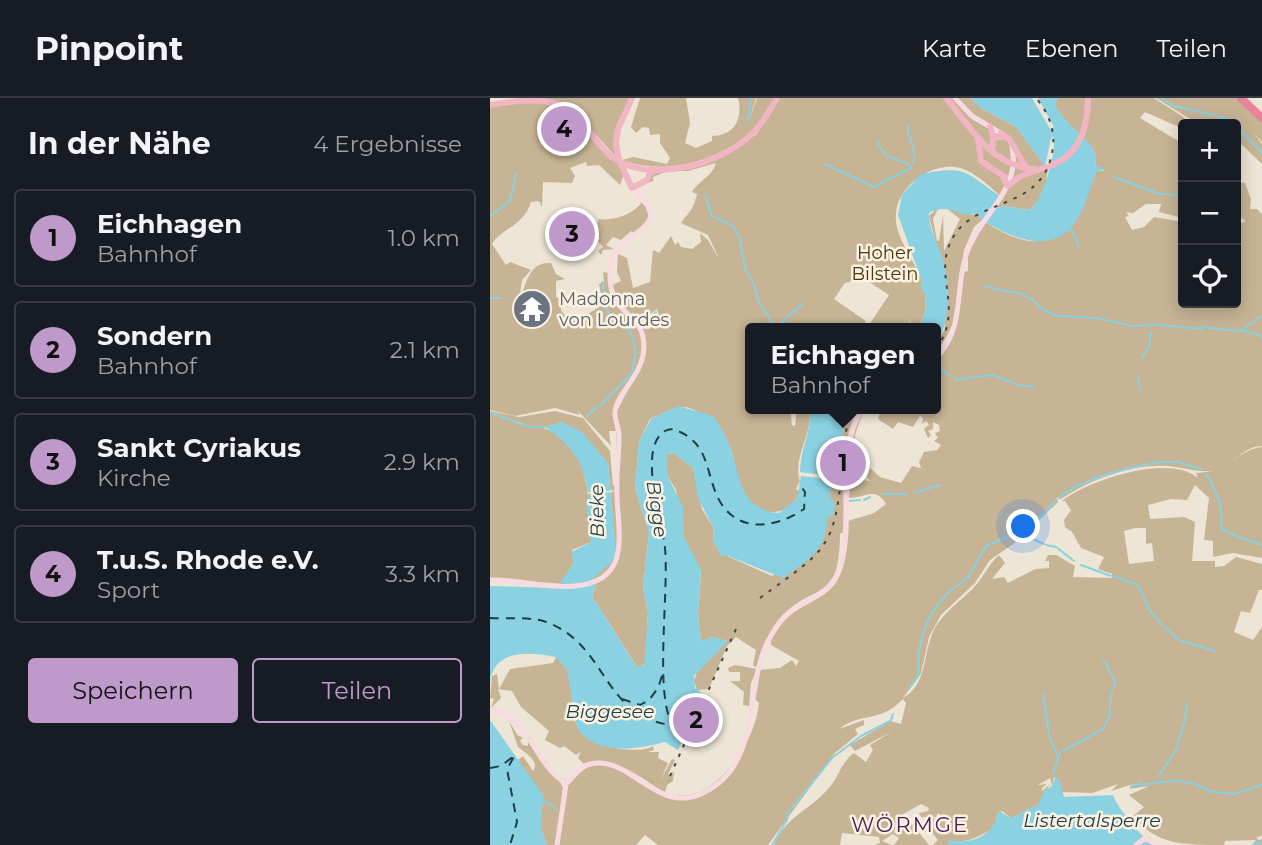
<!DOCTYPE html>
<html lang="de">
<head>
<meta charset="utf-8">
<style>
  :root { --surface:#171b24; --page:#242831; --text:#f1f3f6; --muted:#9ea1a6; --line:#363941; --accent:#c099cb }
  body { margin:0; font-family:Montserrat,sans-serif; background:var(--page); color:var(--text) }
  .controls { position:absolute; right:21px; top:21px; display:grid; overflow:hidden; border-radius:7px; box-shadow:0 4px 18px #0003 }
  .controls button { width:63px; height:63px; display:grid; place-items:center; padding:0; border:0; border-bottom:2px solid var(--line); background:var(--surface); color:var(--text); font:35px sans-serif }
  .you { position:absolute; left:534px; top:429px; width:24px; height:24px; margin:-18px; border:5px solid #fff; border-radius:50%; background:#1a73e8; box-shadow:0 0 0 10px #1a73e833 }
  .badge { display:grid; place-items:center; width:46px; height:46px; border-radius:50%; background:var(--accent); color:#111; font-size:23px; font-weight:700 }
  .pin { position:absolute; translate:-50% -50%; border:4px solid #fff; box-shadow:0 2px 7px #0006 }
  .popup { position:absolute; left:255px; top:225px; width:196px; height:91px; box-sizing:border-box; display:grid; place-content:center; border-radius:7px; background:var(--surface); filter:drop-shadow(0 2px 5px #0005); font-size:23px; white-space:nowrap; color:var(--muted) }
  .popup b { font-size:26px; color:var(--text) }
  .popup::after { content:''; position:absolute; left:50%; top:100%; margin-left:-14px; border:14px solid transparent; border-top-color:var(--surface) }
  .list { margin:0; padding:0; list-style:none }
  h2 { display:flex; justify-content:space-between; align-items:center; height:91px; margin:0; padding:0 28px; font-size:30px }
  h2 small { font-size:23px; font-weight:400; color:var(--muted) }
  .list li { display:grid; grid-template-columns:46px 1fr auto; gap:21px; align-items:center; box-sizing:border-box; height:98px; margin:0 14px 14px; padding:0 14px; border:2px solid var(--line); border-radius:7px }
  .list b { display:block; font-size:26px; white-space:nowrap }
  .list p { margin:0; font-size:23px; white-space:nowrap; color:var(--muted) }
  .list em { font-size:23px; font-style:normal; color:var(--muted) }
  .actions { display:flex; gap:14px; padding:21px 28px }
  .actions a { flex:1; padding:16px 0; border:2px solid var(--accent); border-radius:7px; text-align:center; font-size:24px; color:var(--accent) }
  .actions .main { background:var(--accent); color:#111 }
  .icon { flex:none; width:38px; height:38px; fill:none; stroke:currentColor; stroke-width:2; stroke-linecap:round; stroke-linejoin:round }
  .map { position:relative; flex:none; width:772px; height:747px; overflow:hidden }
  header { display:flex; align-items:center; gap:42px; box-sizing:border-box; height:98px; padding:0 35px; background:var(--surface); border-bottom:2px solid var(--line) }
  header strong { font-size:33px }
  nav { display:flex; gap:38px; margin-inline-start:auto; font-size:24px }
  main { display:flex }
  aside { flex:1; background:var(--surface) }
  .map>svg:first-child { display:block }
  .green { fill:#c7b495; fill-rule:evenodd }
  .water { fill:#8ad1e1 }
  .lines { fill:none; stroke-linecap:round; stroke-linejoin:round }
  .stream { stroke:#8ad1e1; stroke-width:2 }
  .ferry { stroke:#1d3f47; stroke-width:2; stroke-dasharray:9 7; stroke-linecap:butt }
  .secondary { stroke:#f8dae1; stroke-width:5 }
  .primary { stroke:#f2b5c4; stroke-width:6 }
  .motorway { stroke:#e9839c; stroke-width:8 }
  .rail { stroke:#4a463f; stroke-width:2; stroke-dasharray:3.5 7; stroke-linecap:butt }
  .labels { text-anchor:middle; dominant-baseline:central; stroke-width:5; stroke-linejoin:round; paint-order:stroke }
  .park-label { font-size:18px; fill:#4b370d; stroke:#fbf2e4 }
  .worship-label { font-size:18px; fill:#5b616d; stroke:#fbf2e4; text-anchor:start }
  .water-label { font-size:19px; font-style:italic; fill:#1d3f47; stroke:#fbf2e4 }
  .quarter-label { font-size:21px; letter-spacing:2px; fill:#4c2155; stroke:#fbf2e4 }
</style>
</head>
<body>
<header>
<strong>Pinpoint</strong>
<nav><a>Karte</a><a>Ebenen</a><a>Teilen</a></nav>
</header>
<main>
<aside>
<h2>In der Nähe<small>4 Ergebnisse</small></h2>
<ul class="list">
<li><span class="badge">1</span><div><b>Eichhagen</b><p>Bahnhof</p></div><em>1.0 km</em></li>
<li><span class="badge">2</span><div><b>Sondern</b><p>Bahnhof</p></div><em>2.1 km</em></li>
<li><span class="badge">3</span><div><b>Sankt Cyriakus</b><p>Kirche</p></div><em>2.9 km</em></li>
<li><span class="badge">4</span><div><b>T.u.S. Rhode e.V.</b><p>Sport</p></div><em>3.3 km</em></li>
</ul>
<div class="actions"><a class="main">Speichern</a><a>Teilen</a></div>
</aside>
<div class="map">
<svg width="772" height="747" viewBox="0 0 772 747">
  <rect width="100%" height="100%" fill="#ede5d6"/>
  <path class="green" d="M49,0H140L129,26L127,60L87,16Z
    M150,0H196L200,25L195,45L206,50L222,43V38C245,38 253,20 248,0H266L259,23L267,0H285C278,12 271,26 260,35C226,64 175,78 132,62L143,59L177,66L180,60L170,45V36L160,37L159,30L153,29L146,35L141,29Z
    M290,0H480L491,10L526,29L558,71L554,96L540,112L513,108L499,113L513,101C507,94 489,79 480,74C451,57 409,84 406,115C403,139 426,163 433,186L430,189L436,196L435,214L429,230H419L420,218L418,230H377L399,197L373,180L355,185L344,201L376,223L372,230H260V311H300L302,327L305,328L307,311H320C323,336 302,360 310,383L306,391L310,394C300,419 270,421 254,398C246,385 246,366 241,351C238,343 230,337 224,330C200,302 193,306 160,321L149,344L145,390L159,435L153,490L158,515L155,567L147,569L102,498L106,486L101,482L122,432L121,396L111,395L124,394L120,388L118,365L72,324L53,330C82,338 95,369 98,396L110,395L99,398L101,444L82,452L84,464L72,486L0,480V313L29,319L65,313L93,320L120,353L123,387L127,390L126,315L152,264L151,230L159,231L170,220L167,211L158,218L148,219L146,224L130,210L122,187L131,183L127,174L128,156L137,160L143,190L160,184L163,152L169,155L181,138L185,147L188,144L191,149L202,151L211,144L210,135L218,142L229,161L218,137L191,125C198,115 204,111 207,96L202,94C209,82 222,79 226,65L198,73H177L163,79V83L153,86L163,74L216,64L266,37Z
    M568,0H664L695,20L689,29L655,14L650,20L693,46V120L669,114L671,106H656L643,115L636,114L639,118L635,119L642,132L654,129L664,119L693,124V205H746V127L756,123L746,117V84L755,85L761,101L760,111H767L772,116V348C753,348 743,368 725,372C709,376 694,369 678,368C643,365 599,382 571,401L567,399L568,404L544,427H538L523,435L526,444L500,462L485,485L451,517L439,539L431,575L413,600C437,587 433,556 443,534C453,512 477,500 489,483C496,474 500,465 509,457L515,465L502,481L514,479L518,485L545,471L559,470V463H555L558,457H566L585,468L583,479L622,480V476L608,471L614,459L591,450L582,434L575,429L574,422L581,412L575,403H572C598,382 680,355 708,380L706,375C743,374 745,352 772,349V460L743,455L723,459V443L714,442L719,400L705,387L697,402L681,401L658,407L660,421L694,419L705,424L702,463H725V469L734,468L746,459L772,466V492H769L760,515L751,513L744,534L763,542L772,529V738L767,739L768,742L772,741V747H762L766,742L735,743L734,747C693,747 666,747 643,718L654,709L639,697L659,688L639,691L643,686L621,693L628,686L602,695L571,694L569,681L564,679L562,688L560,680L548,687L557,686L552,690V693L560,686L549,706L521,720L512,713L508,715L504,730C489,738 477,747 458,742L459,747H443L448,742L437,729L444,720L460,725L448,715L446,719H431L429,715L438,713L439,710L431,706L408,719L404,735L422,726L439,747H404L409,740L403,736L392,743L402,747H385L390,745L389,739L352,735L350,747H284C295,719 320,712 338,691C349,679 351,664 364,655L376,664L383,652L380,647L403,633L365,653L360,647L400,623L411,626L416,605L413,601C389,626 372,613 349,631L374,622V627L365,631L368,636L345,655L278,747H168L155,737L146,747H69L77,689C80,681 84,678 91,673C136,639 176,747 241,668C255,651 267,627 269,605L265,601L269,572L290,570L302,562L306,568L301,576L309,563L281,547C282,511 336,507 348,481C357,462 356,444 358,423L384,415L396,406C385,388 376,400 359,400L363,333L374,311L365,337L363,381L381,383L377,380L380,370L390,379L411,385L422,368L438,372L431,370L429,364L434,354L447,352L451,347L444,343L448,340L445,335L450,333L449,327L443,324V331L438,333L441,337L438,340L434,331L439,327L436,323L432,326L433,320L430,318L423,329L408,324L403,331L388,321L391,311H446V262L449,261L459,245L474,174L478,173V156L495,124C561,166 582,135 606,73H614L606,68C605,62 606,57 603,51C595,37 576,29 565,7ZM645,430H656V446L662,445L664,463L639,466L634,433Z
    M666,0H748L772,24V44L764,35L772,46V66L746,41V26H720L714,23L708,26Z
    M42,3L76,11L129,65L134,76L130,87L109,67L97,68L96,64L80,70L85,78L82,85L53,84L52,109L49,103L41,104C34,128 10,131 2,146L16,167L20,164L41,172L32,182L29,202C37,187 38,163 61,165L66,176L75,181L66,183V199L71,201V212L78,222L88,223L113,206L109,186L114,184L113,174L118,175L124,205L146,228L152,239L151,262L126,307L128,333H119L121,348L87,312L90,317L65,310L25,318L0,312V8Z
    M152,104L159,111L158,123L143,135L141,133L131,142L123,139L116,147L124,151L113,152L111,157L108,153L113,149L108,143L110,140L103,136L109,121C123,123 143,117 152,104Z
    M449,109L443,121L447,143H449L453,117L454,153L470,121L455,109L483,117L489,115L492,122L484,129L474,152L465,223L446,257V246L455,231L448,154L439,118Z
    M369,311C348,343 355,396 353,434L350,436C349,509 326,481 290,520C278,533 273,553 267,569L263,568L266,552L246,539L237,548L219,591L207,592L204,583L208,571L237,543L223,539L211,543L208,518L211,474L194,439L186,392L177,377V355L185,356L203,370L212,411L223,429L224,444L235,457L282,478L332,444L340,393L348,378L355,312Z
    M66,559C104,584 51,638 131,651C140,652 156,653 163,648L164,652L158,654H169L168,660L178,665L170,683L182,661L185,662L178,676L181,678L184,672L183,683L177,687L175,695C151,680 124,656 94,666L88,660L91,653L86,657L74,648L70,650L55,642L59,633L31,609L22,593L8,591L11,600L1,610L4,601L0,600L2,578L7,576L9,591L20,571L63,565Z
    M245,567L267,571L261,585L259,608L253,607L254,594L240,583H250V574H239L238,570Z
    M19,623L28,638L33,639L30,643L33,647L38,648V643L73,688L66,747H57L51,731L50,707L28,662L33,658L43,673C50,662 35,655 28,649Z"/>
  <path class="water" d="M480,0H542L560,31L564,29L548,0H568L565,7C577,29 595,37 603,51C606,57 605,62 606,68L616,71L606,74C600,90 595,111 585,125C560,160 516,137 489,120V115C470,122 460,103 439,115C439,133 448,145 453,161C461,189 461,221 446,246V230H429L435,214L436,196L429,189L433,186L430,178L408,117L412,97L431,76C479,66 476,76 513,100L499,113L513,108L540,112C553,102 566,56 564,39L561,40L555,69L526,29L491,10Z
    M188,308L223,318C230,328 237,339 241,351C250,381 251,412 289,415L307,401L311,378L341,381L340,378L310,374C310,351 323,330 320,311H355L349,372L339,397L345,406L344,416L337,420C337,452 318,462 293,480L238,458H231L224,444L223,429L208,400L203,370L185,356L177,355V377L193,409L194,439L211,472L208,518L211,543L223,539L238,543L204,578L205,590L213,596L209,606L195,615L192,626L196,633L188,652L175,644C148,651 107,659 87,630L77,572L66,559C40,554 5,550 0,584V488L67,490L84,464L81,454L101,444L96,405L99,398L110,394H98C94,363 79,345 55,329L72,324L92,334L118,365L120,388L123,392L111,394L121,396L126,453L121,465L102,481L106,486L102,498L146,568H154L158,515L153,490L159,435L145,390L149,344L161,321Z
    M0,622L53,697L51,731L57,747H0Z
    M565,679L569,681L574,699L623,697C626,708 652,740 663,747H459L458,742C483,747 503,738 509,713L521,720L549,706L554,693L562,688Z"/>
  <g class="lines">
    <path class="stream" d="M670,0L684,8L723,17
      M725,17L742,23L772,55
      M258,23L261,0
      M418,28V37
      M420,39L424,55
      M388,47V43
      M389,48L396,57
      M398,58L420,67
      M423,65L425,58
      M335,66L384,89L421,70
      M624,79L667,95L688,98
      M215,97L222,118L243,128
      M691,97H693
      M0,118L20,103L26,76
      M579,127L589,148
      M244,130L250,140L255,171L264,186L269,205L280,221
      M494,188L519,194
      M521,194C532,194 546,202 550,210L567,218
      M0,200H10
      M569,218L607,220L642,228L658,227
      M767,221L772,218
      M281,223L286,230
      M155,225L166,214
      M660,226L711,231L714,228C732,235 755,229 772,239
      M289,227L313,205
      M750,233L765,223
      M652,260L659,248L661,233
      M448,268L459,277
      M464,279L467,282L484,279
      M487,279L503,277L523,285
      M648,279L650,291
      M525,286L544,289
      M111,307L142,275L146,253L140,233L118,215L112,184
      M0,315L41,329H56
      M96,319L108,308
      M691,365L712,371
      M717,376L730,404L732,431L753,441
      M424,395L450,387
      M392,396H417
      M569,400C586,383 658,361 690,364
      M374,402L380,399
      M359,403L370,402
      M543,427L566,402
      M541,440L554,446
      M754,441L772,447
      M556,447L566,449L584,463
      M591,467L621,478
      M623,478L648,487L660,513L673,528
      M478,479L496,448L522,437H531L542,429
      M674,529L689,542L724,553
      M613,563L618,568
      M618,570L626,585L623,591
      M418,592L429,577C426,548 435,518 456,497C462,490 471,486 477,480
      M553,596L559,636
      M620,604L622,594
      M695,620L697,605
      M401,622L403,616
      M608,633L612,632L620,618V608
      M560,639L567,657
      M573,653L606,635
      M563,676L570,655
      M668,679L686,652L695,622
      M683,682L705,686L722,694
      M650,687L682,683
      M641,688L649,686L650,683
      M724,694L744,696L772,687
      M53,702L67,711
      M282,747L297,722L298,715L342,660L371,638L400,623
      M763,747L772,744"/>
    <path class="ferry" d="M0,520C17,521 43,518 59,525C122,551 111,625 193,628L181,624C165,590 179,494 175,450C172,421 147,350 175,333C180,330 185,331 190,334C219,347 216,375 228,400C247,437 286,430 314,411L315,394L310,387
      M132,601L150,607L159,602L168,590L173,575
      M0,670L11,668L25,657L17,671L27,724L20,747"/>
    <path class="secondary" d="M465,0L482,18L512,36
      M446,260C477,229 463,187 479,149C493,115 531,91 522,49
      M0,482C28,481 57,491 85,488C142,483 128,436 127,397C126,377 129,358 129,338C129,331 126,325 125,317C124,293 160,276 153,239C148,213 119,216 120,176C122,134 152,143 161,118L158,108L142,90
      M0,612C37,614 45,666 73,683
      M77,682L73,683L74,687C82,683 87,669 100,666C140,656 167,718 213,695C272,667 254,594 277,545C283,534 289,523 299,515C319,499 343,496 351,467C365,418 344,356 372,311
      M67,747L76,687
      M646,747L655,740L667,747"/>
    <path class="primary" d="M142,0L128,31L126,46L129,62L142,90L157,82L162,71
      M456,0C481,29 501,69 545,71
      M0,7C23,3 47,0 69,6C95,17 101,43 122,59C161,87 232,66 263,35C273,25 280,12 287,0
      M500,28L503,38
      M511,35L519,41L536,69
      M488,41L491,63L515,79
      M502,52L503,40L513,39
      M513,79L518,88C530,76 542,74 557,69C589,59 598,31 598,0"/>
    <path class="motorway" d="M751,0L772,20"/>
    <path class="rail" d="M446,251C475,212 443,179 461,143C484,96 555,116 563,49C565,31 558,14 546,0
      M270,500C335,452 345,453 352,369C354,349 354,329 364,311
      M180,678L246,531"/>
  </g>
  <defs>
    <symbol id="temple-disc" viewBox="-11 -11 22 22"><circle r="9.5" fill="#6b7280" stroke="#fbf2e4"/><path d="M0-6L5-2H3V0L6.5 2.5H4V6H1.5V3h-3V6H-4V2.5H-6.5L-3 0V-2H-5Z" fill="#fff"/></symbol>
  </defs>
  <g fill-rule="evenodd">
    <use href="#temple-disc" x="20" y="189" width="44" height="44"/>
  </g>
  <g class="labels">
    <g class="park-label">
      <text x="395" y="155">Hoher<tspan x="395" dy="21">Bilstein</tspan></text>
    </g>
    <g class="worship-label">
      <text x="69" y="201">Madonna<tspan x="69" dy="21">von Lourdes</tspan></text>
    </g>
    <g class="water-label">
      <text transform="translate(167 411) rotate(82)">Bigge</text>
      <text transform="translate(107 413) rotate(-91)">Bieke</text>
      <text x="120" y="613">Biggesee</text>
      <text x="602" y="722">Listertalsperre</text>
    </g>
    <g class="quarter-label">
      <text x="420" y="726">WÖRMGE</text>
    </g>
  </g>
</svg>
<div class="controls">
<button>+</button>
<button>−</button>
<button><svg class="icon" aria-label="locate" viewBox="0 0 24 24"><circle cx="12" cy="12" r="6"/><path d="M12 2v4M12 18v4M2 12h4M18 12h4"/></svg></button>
</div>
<div class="you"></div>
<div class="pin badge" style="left:353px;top:365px">1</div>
<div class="popup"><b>Eichhagen</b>Bahnhof</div>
<div class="pin badge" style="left:206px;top:622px">2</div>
<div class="pin badge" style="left:82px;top:136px">3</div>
<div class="pin badge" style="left:74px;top:31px">4</div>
</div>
</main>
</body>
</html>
